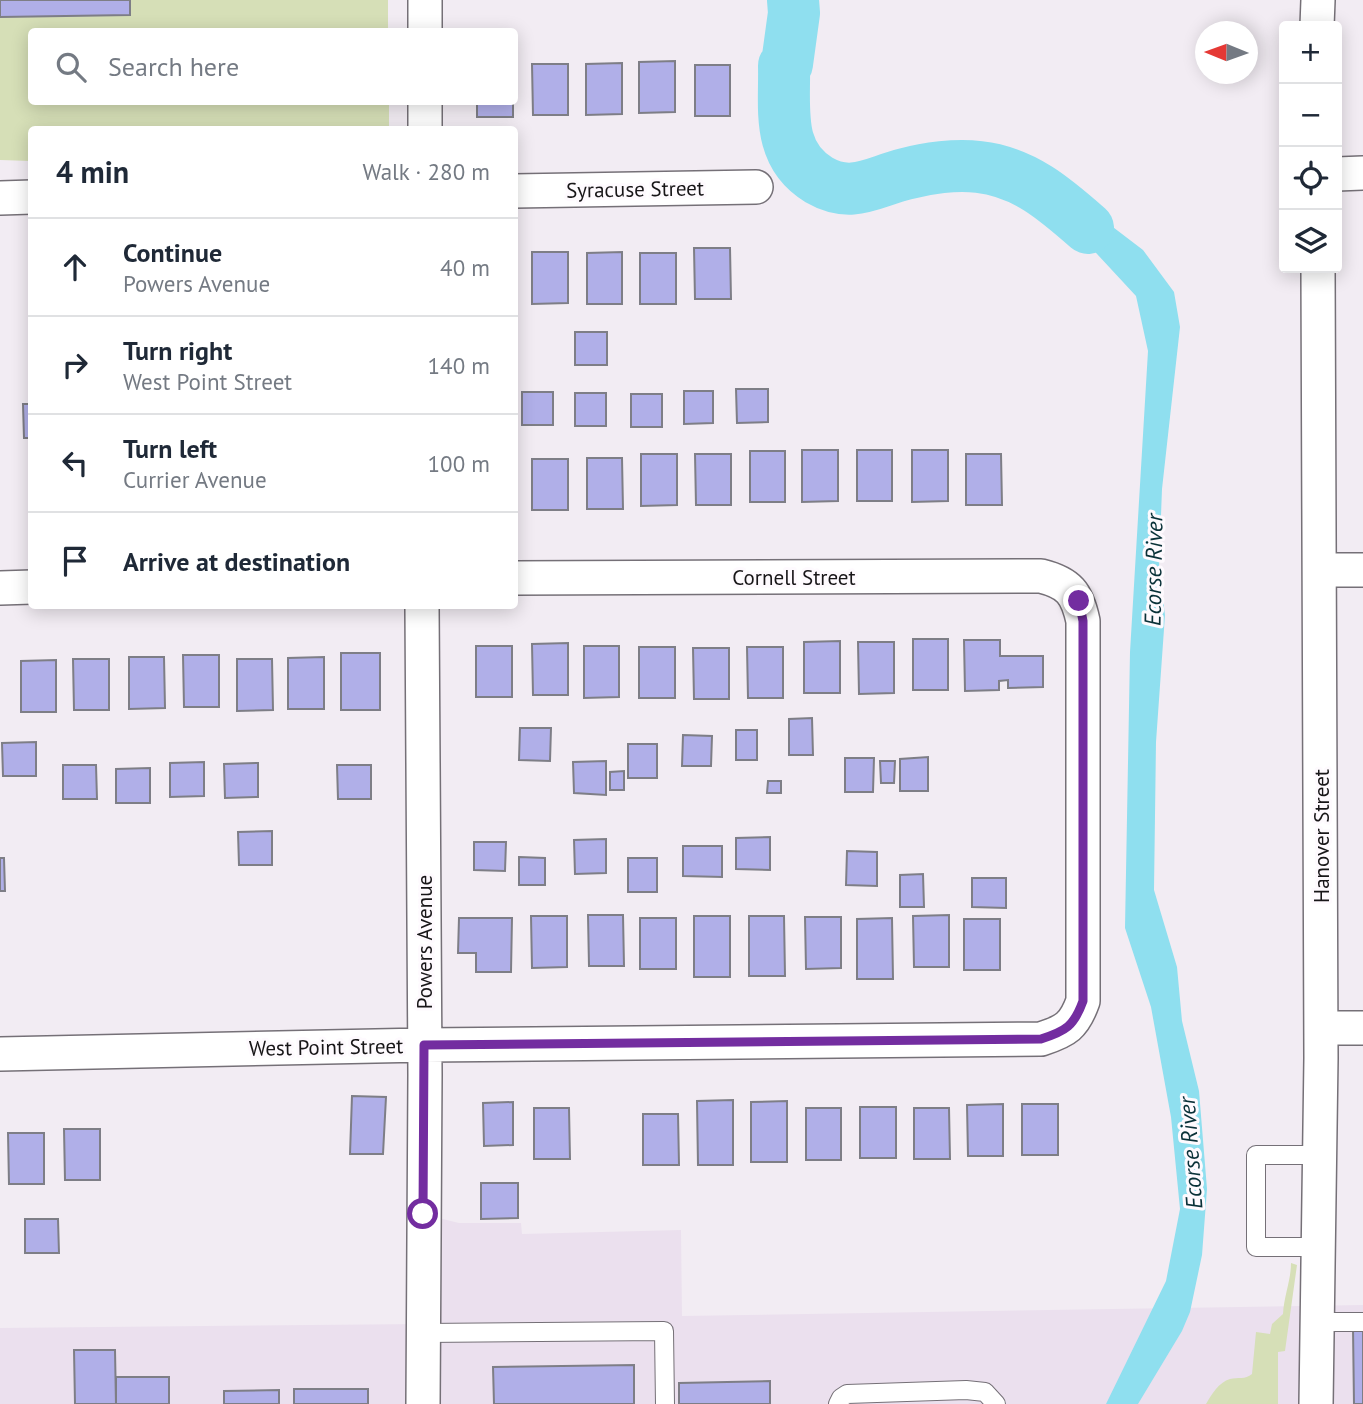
<!DOCTYPE html>
<html lang="en">
<head>
<meta charset="utf-8">
<style>
  :root { --surface:#fff; --page:#f6f6f7; --text:#1f2937; --muted:#747a83; --line:#e0e1e3 }
  body { margin:0; font-family:"PT Sans",sans-serif; background:var(--page); color:var(--text) }
  .controls { position:absolute; right:21px; top:21px; display:grid; overflow:hidden; border-radius:7px; box-shadow:0 4px 18px #0003 }
  .controls button { width:63px; height:63px; display:grid; place-items:center; padding:0; border:0; border-bottom:2px solid var(--line); background:var(--surface); color:var(--text); font:35px sans-serif }
  .compass { position:absolute; left:1195px; top:21px; width:63px; height:63px; border-radius:50%; background:var(--surface); box-shadow:0 4px 18px #0003; rotate:271deg }
  .stop { position:absolute; width:21px; height:21px; margin:-16px; border:5px solid #732da0; border-radius:50%; background:#fff }
  .stop.end { background:#732da0; border-color:#fff; box-shadow:0 2px 7px #0008 }
  .list { margin:0; padding:0; list-style:none }
  h2 { display:flex; justify-content:space-between; align-items:center; height:91px; margin:0; padding:0 28px; font-size:30px }
  h2 small { font-size:23px; font-weight:400; color:var(--muted) }
  .list li { display:grid; grid-template-columns:46px 1fr auto; gap:21px; align-items:center; box-sizing:border-box; height:98px; padding:0 28px; border-top:2px solid var(--line) }
  .list b { display:block; font-size:26px; white-space:nowrap }
  .list p { margin:0; font-size:23px; white-space:nowrap; color:var(--muted) }
  .list em { font-size:23px; font-style:normal; color:var(--muted) }
  .icon { flex:none; width:38px; height:38px; fill:none; stroke:currentColor; stroke-width:2; stroke-linecap:round; stroke-linejoin:round }
  .map { position:relative; flex:none; width:1363px; height:1404px; overflow:hidden }
  .search { position:absolute; background:var(--surface); box-shadow:0 4px 18px #0003; left:28px; top:28px; width:490px; height:77px; display:flex; align-items:center; gap:18px; box-sizing:border-box; padding:0 24px; border-radius:7px; color:var(--muted); font-size:26px }
  .panel { position:absolute; background:var(--surface); box-shadow:0 4px 18px #0003; left:28px; top:126px; width:490px; height:483px; border-radius:7px }
  .map>svg:first-child { display:block }
  .built { fill:#ebe0ee }
  .green { fill:#d6dfb7 }
  .water { fill:#8fdfef }
  .lines { fill:none; stroke-linecap:round; stroke-linejoin:round }
  .river { stroke:#8fdfef; stroke-width:52 }
  .building { fill:#b0afe8; stroke:#7e7e86; stroke-width:2 }
  .service-casing { stroke:#757077; stroke-width:20 }
  .minor-casing { stroke:#757077; stroke-width:36 }
  .service { stroke:#fff; stroke-width:18 }
  .minor { stroke:#fff; stroke-width:33 }
  .route { stroke:#732da0; stroke-width:9 }
  .labels { text-anchor:middle; dominant-baseline:central; stroke-width:6; stroke-linejoin:round; paint-order:stroke }
  .street-label { font-size:21px; fill:#181618; stroke:#fefafe }
  .water-label { font-size:23px; font-style:italic; fill:#093138; stroke:#fefafe }
</style>
</head>
<body>
<div class="map">
<svg width="1363" height="1404" viewBox="0 0 1363 1404">
  <rect width="100%" height="100%" fill="#f2ecf3"/>
  <path class="built" d="M423,1214L459,1223H521L522,1234L681,1230L682,1316L1363,1305V1404H0V1328L423,1324Z"/>
  <path class="green" d="M130,0H388V31L32,32V102H389V129L32,130L31,161L0,160V17L130,15Z
    M1291,1263L1297,1265L1285,1351L1278,1352V1404H1206C1211,1395 1219,1382 1230,1379C1238,1377 1245,1380 1252,1374L1256,1332L1270,1334L1272,1324L1283,1314C1284,1296 1291,1280 1291,1263Z"/>
  <path class="water" d="M1039,170L1047,173L1084,205L1143,250L1174,292L1180,327L1162,489L1159,568L1165,615L1156,742L1154,890L1177,967L1182,1021L1199,1091L1207,1189L1202,1255L1190,1312L1182,1331L1138,1404H1106L1166,1281L1180,1209L1171,1117L1151,1007L1125,928L1130,652L1148,351L1136,296L1072,227L1029,191Z"/>
  <g class="lines">
    <path class="river" d="M793,0L794,13L787,64L784,66C785,109 776,154 819,180C852,199 873,182 905,174C927,168 956,164 979,167C1024,172 1055,199 1088,228"/>
  </g>
  <path class="building" d="M0,0H130V15L0,17Z
    M675,61V112L639,113V62Z
    M622,63V114L586,115V64Z
    M532,64H568V115H533Z
    M695,65H730V116H695Z
    M477,102H513V117H477Z
    M694,248H730L731,299H695Z
    M532,252H568V303L532,304Z
    M622,252V304H587V253Z
    M640,253H676V304H640Z
    M575,332H607V365H575Z
    M736,389H768V422L737,423Z
    M684,391H713V423L684,424Z
    M522,392H553V425H522Z
    M575,393H606V426H575Z
    M631,394H662V427H631Z
    M23,404H32V438H24Z
    M802,450H838V501L802,502Z
    M857,450H892V501H857Z
    M912,450H948V501L912,502Z
    M750,451H785V502H750Z
    M641,454H677V505L641,506Z
    M695,454H731V505H696Z
    M966,454H1001L1002,505H966Z
    M587,458H622L623,509H587Z
    M532,459H568V510H532Z
    M913,639H948V690H913Z
    M964,640H1000V656H1043V687L1008,688V680L999,681V690L965,691Z
    M840,641V693H804V642Z
    M858,642H894V693L859,694Z
    M568,643V695H533L532,644Z
    M476,646H512V697H476Z
    M584,646H619V697L584,698Z
    M639,647H675V698H639Z
    M747,647H783V698H748Z
    M693,648H729V699H694Z
    M341,653H380V710H341Z
    M183,655H219V707H184Z
    M129,657H164L165,708L129,709Z
    M324,657V709H288V658Z
    M73,659H109V710H74Z
    M237,659H272L273,710L237,711Z
    M56,660V712H21V661Z
    M812,718L813,755H789V719Z
    M520,728H551L550,761L519,760Z
    M736,730H757V760H736Z
    M683,735L712,736L711,766H682Z
    M36,742V776H3L2,743Z
    M628,744H657V778H628Z
    M928,757V791H900V759Z
    M845,758H874L873,792H845Z
    M606,761V795L574,793L573,762Z
    M880,761H895L894,783H881Z
    M204,762V796L170,797V763Z
    M258,763V797L225,798L224,764Z
    M63,765H96L97,799H63Z
    M337,765H371V799H338Z
    M150,768V803H116V769Z
    M624,771V790H610V772Z
    M768,781H781V793H767Z
    M272,831V865H239L238,832Z
    M770,837V870L736,869V838Z
    M606,839V873L575,874L574,840Z
    M474,842H506L505,871L474,870Z
    M683,846H722V877L683,876Z
    M847,851L877,852V886L846,885Z
    M519,857L545,858V885H519Z
    M0,858H4L5,891H0Z
    M628,858H657V892H628Z
    M923,874L924,907H900V875Z
    M972,878H1006V908L972,907Z
    M588,915H623L624,966H589Z
    M949,915V967H914L913,916Z
    M531,916H567V967L532,968Z
    M694,916H730V977H694Z
    M749,916H784L785,976H749Z
    M805,917H841V968L806,969Z
    M459,918H512L511,972H476V953H458Z
    M640,918H676V969H640Z
    M892,918L893,979H857V919Z
    M964,919H1000V970H964Z
    M352,1096L386,1097L383,1154H350Z
    M733,1100V1165H698L697,1101Z
    M787,1101V1162H751V1102Z
    M513,1102V1145L484,1146L483,1103Z
    M1003,1104V1156H968L967,1105Z
    M1022,1104H1058V1155H1022Z
    M860,1107H896V1158H860Z
    M534,1108H569L570,1159H534Z
    M806,1108H841V1160H806Z
    M914,1108H949L950,1159H914Z
    M643,1114H678L679,1165H643Z
    M64,1129H100V1180H65Z
    M8,1133H44V1184H9Z
    M481,1183H518V1218L481,1219Z
    M25,1219H58L59,1253H25Z
    M1353,1328H1363V1404H1354Z
    M74,1350H115L116,1404H75Z
    M634,1365V1404H494L493,1367Z
    M116,1377H169V1404H116Z
    M770,1381V1404H679V1383Z
    M294,1389H368V1404H294Z
    M279,1390V1404H224V1391Z"/>
  <g class="lines">
    <defs>
      <path id="service" d="M1319,1247H1256V1155H1321
        M1317,1322H1363
        M424,1333L664,1331L665,1404
        M838,1404L841,1398L847,1394L966,1390L985,1392L996,1404"/>
      <path id="minor" d="M425,0V32
        M1317,26L1318,0
        M425,102V130
        M1337,174L1363,173
        M514,191L756,187
        M0,198L32,197
        M1320,570H1363
        M0,588L32,587
        M422,606L425,1075L423,1404
        M1321,1028H1363
        M0,1054L424,1045L1041,1039C1066,1031 1074,1026 1083,1001V621C1077,593 1069,583 1041,576L514,578
        M1316,1404L1321,1058L1318,268"/>
    </defs>
    <use href="#service" class="service-casing"/>
    <use href="#minor" class="minor-casing"/>
    <use href="#service" class="service"/>
    <use href="#minor" class="minor"/>
  </g>
  <g class="lines">
    <path class="route" d="M423,1214L424,1045L1041,1039C1066,1031 1074,1026 1083,1001V621L1079,601"/>
  </g>
  <g class="labels">
    <g class="street-label">
      <text transform="translate(635 189) rotate(-1)">Syracuse Street</text>
      <text x="794" y="577">Cornell Street</text>
      <text transform="translate(1321 836) rotate(-90)">Hanover Street</text>
      <text transform="translate(424 942) rotate(-90)">Powers Avenue</text>
      <text transform="translate(326 1047) rotate(-1)">West Point Street</text>
    </g>
    <g class="water-label">
      <text transform="translate(1153 570) rotate(-89)">Ecorse River</text>
      <text transform="translate(1190 1153) rotate(-94)">Ecorse River</text>
    </g>
  </g>
</svg>
<div class="controls">
<button>+</button>
<button>−</button>
<button><svg class="icon" aria-label="locate" viewBox="0 0 24 24"><circle cx="12" cy="12" r="6"/><path d="M12 2v4M12 18v4M2 12h4M18 12h4"/></svg></button>
<button><svg class="icon" aria-label="layers" viewBox="0 0 24 24"><path d="M12 4l9 5-9 5-9-5zM3 14l9 5 9-5"/></svg></button>
</div>
<svg class="compass" viewBox="-18 -18 36 36"><path d="M0-13l5 13h-10z" fill="#e53935"/><path d="M0 13l5-13h-10z" fill="#747a83"/></svg>
<div class="stop" style="left:423px;top:1214px"></div>
<div class="stop end" style="left:1079px;top:601px"></div>
<div class="search"><svg class="icon" aria-label="search" viewBox="0 0 24 24"><circle cx="10" cy="10" r="6"/><path d="M15 15l6 6"/></svg>Search here</div>
<section class="panel">
<h2>4 min<small>Walk · 280 m</small></h2>
<ul class="list">
<li><svg class="icon" aria-label="ahead" viewBox="0 0 24 24"><path d="M12 20V5M6 11l6-6 6 6"/></svg><div><b>Continue</b><p>Powers Avenue</p></div><em>40 m</em></li>
<li><svg class="icon" aria-label="right" viewBox="0 0 24 24"><path d="M7 20v-9h11M14 6l5 5-5 5"/></svg><div><b>Turn right</b><p>West Point Street</p></div><em>140 m</em></li>
<li><svg class="icon" aria-label="left" viewBox="0 0 24 24"><path d="M17 20v-9H6M10 6l-5 5 5 5"/></svg><div><b>Turn left</b><p>Currier Avenue</p></div><em>100 m</em></li>
<li><svg class="icon" aria-label="arrive" viewBox="0 0 24 24"><path d="M6 21V4h12l-3 4 3 4H6"/></svg><div><b>Arrive at destination</b></div></li>
</ul>
</section>
</div>
</body>
</html>
